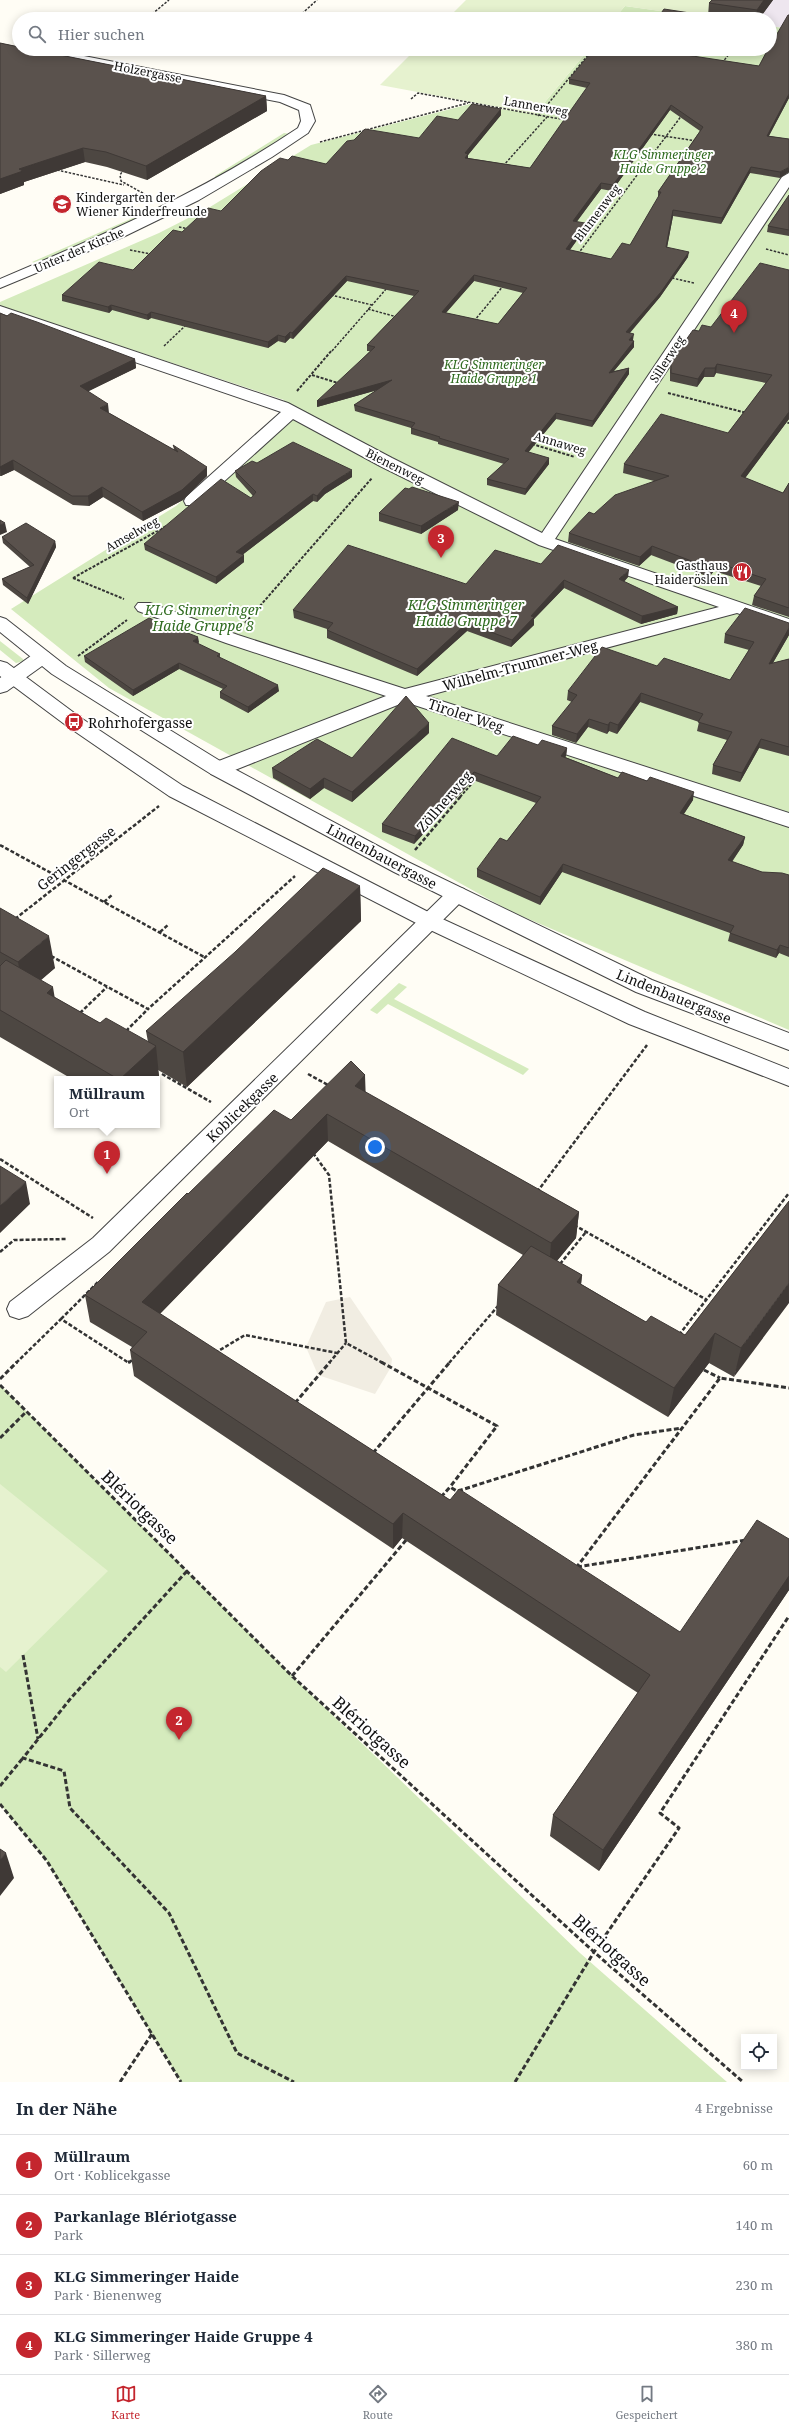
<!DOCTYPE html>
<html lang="de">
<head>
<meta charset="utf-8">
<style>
  :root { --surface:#fff; --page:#f6f6f7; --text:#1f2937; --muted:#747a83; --line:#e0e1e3; --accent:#c4262e }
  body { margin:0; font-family:"Noto Serif",serif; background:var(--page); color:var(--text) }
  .controls { position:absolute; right:12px; bottom:12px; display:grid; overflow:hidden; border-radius:0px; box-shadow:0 2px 10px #0003 }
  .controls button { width:36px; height:36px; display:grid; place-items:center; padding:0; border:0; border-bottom:1px solid var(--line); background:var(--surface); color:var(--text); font:20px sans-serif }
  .you { position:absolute; left:375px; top:1147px; width:14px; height:14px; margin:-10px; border:3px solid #fff; border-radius:50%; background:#1a73e8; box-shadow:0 0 0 6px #1a73e833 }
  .badge { display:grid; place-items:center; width:26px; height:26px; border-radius:50%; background:var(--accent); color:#fff; font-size:13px; font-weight:700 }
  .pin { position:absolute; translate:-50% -33px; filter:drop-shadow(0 1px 2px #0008) }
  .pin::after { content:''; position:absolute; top:21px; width:14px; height:12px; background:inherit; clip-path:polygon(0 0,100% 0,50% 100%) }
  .popup { position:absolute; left:54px; top:1076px; width:106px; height:52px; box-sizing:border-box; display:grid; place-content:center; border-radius:0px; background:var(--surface); filter:drop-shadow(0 1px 3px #0005); font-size:13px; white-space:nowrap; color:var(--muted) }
  .popup b { font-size:15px; color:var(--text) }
  .popup::after { content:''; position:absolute; left:50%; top:100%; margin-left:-8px; border:8px solid transparent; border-top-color:var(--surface) }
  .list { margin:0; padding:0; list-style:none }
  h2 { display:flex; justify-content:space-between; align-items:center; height:52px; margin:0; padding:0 16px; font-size:17px }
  h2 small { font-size:13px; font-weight:400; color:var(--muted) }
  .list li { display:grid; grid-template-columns:26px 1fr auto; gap:12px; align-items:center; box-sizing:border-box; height:60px; padding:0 16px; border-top:1px solid var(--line) }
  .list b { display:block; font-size:15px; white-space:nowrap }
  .list p { margin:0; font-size:13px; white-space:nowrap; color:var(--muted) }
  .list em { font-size:13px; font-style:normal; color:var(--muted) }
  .icon { flex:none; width:22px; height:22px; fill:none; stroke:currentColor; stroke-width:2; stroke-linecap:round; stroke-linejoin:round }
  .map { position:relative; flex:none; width:789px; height:2082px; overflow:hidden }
  .search { position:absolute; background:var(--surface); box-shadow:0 2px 10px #0003; left:12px; right:12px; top:12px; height:44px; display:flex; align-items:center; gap:10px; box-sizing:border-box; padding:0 14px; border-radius:22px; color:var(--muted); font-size:15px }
  .sheet { height:292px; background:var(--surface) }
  nav { display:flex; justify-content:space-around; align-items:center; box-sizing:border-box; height:56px; border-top:1px solid var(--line); background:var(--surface); font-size:11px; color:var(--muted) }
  nav a { display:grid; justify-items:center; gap:2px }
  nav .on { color:var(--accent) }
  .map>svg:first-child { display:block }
  .industrial { fill:#eee6ef }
  .green { fill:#d5ebbd }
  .pitch { fill:#e6f2cf }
  .plaza { fill:#f1ede2 }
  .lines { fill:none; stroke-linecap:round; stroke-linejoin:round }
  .minor-casing { stroke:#444; stroke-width:2 }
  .tertiary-casing { stroke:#444; stroke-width:2 }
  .path-far3 { stroke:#333; stroke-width:1.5; stroke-dasharray:2.5 1.5; stroke-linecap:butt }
  .path-far2 { stroke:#333; stroke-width:2; stroke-dasharray:3 1.5; stroke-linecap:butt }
  .path-far1 { stroke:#333; stroke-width:2.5; stroke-dasharray:4 2; stroke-linecap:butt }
  .path { stroke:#333; stroke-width:3; stroke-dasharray:5 2.5; stroke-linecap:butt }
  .minor { fill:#fff; fill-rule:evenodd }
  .tertiary { fill:#fff; fill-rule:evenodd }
  .wall { fill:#4d4742; fill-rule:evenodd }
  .shaded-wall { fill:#3f3936 }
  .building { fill:#5a524d; stroke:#3f3936; fill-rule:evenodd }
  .labels { text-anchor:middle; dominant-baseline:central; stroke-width:4; stroke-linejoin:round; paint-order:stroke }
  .far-street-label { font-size:12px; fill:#111; stroke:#fff }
  .far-park-label { font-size:12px; font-style:italic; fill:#2f6b1f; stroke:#fff }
  .far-poi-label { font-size:12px; fill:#111; stroke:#fff; text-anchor:start }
  .park-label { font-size:14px; font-style:italic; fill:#2f6b1f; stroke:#fff }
  .street-label { font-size:14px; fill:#111; stroke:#fff }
  .poi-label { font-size:14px; fill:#111; stroke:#fff; text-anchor:start }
  .near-street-label { font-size:17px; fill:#111; stroke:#fff }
</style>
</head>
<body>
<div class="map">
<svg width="789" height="2082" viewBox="0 0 789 2082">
  <rect width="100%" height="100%" fill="#fffdf5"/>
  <path class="industrial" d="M721,0H789V29L770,26V19H718Z"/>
  <path class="green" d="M625,6L718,19H614Z
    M770,26L789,29V1030L512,912L109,688L11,609L176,506L284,411V400L0,306V302L159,233L210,207L311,145L470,104L535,114L589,49H770Z
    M284,133L290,134L215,178V176Z
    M151,210L156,213L37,264L32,262Z
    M0,641L23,659L24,661L16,663L0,650Z
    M399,983L407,987L394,999L529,1069L523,1075L388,1004L377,1014L370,1010Z
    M0,1385L292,1676L580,1953L727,2082H181L47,1861L0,1804Z"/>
  <path class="pitch" d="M466,0H721L708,18L625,6L614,19H447Z
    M416,49H589L535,114L380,85Z
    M0,1484L108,1571L6,1672L0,1667Z"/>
  <path class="plaza" d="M350,1297L392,1359L391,1367L375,1394L318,1375L306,1347L326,1302Z"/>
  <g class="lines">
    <defs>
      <path id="minor" d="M23,49H48L284,95L310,105L315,121L308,133L272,157L199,200L123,237L0,288V279C104,235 204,191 298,128L301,121L299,110L280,102L29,53Z
        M789,173V187L555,539L789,619V631L737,613L426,696L789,813V827L405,702L225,774L218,775L211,774L208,769L211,764L386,696L226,643L138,611L135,607L138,603H150L238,635L405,689L719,607L539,545L380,466L293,419L198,505H186L184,501L186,497L281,412L0,316V306L288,403L392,458L542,533L782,177Z
        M42,651L49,653L51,657L49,661L7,691L0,693V678L35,653Z
        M457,887L464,889L467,894L464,899L109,1252L28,1316L19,1319L10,1316L7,1309L10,1302L93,1238L450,889Z"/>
      <path id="tertiary" d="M0,617L6,619L66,666L225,764L408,862L652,980L789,1033V1050L636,992L394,872L211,774L52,674L0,632Z
        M0,661L7,663L81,718L183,786L438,917L645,1012L789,1069V1086L629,1024L424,927L169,796L67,726L0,676Z"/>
    </defs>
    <use href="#minor" class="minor-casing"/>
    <use href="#tertiary" class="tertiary-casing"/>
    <path class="path-far3" d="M146,19L169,0
      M296,19L317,0
      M722,63L733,49
      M411,99L418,93L566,120
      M538,116L593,49
      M650,134L697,141
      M320,142L468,103
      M503,166L547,117
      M124,169L120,175L121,181L148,196
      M57,170L124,185
      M179,227L189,229
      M766,249L789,255
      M130,250L151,254
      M578,254L682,115
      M672,278L694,283
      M331,295L372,305
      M368,309L397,317
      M474,321L504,285
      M164,346L186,325
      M332,351L387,288"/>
    <path class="path-far2" d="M312,375L338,383
      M297,391L332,350
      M668,393L747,413
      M783,422L789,423
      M532,444L575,457
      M73,578L124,599
      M73,578L168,525
      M245,623L372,478
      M78,656L127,620
      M460,797L477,778"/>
    <path class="path-far1" d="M0,845L206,958
      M415,850L461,796
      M104,902L112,895
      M15,919L159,806
      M160,932L169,924
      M51,956L148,1009L295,876
      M80,1013L107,987
      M126,1031L148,1009
      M162,1074L211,1102
      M308,1074L328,1085
      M313,1153L329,1175L346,1343L383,1363
      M0,1159L93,1218
      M537,1192L647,1045
      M574,1225L707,1300
      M0,1252L14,1240L67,1239
      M560,1264L586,1232
      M61,1319L99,1281
      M679,1335L789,1193
      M215,1353L245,1335L337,1353
      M16,1363L61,1319L129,1363L133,1359
      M329,1363L346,1343
      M449,1363L498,1306"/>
    <path class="path" d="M128,1362H130
      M381,1362L497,1426L450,1487
      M704,1370L720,1378
      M0,1379L17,1362
      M0,1385L292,1676L594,1952L743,2082
      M295,1403L330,1362
      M0,1438L25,1413
      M373,1453L450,1362
      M458,1491L634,1435L682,1428
      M441,1497L450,1487L460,1493
      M577,1567L746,1540
      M576,1568L720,1378L789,1388
      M187,1571L71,1698L23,1758L64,1771L70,1808L169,1913L237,2053L294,2082
      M23,1655L38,1739
      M292,1676L407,1539
      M0,1786L23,1758
      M0,1804L47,1861L181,2082
      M120,2082L152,2034
      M515,2082L594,1952L679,1828L660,1813L789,1616"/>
    <use href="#minor" class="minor"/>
    <use href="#tertiary" class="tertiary"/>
  </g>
  <path class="wall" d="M773,0L759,19H657L708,16L709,3Z
    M789,15V98L769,136L789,139L780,178L750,173L721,224L673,216L667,247L688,257L660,297L630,333L633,340V341H634V347L614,371L629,368V374L592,427L556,419L528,453L549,458V464L525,495L487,485V479L504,464L438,444V442L411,434V428L355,411L354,405L377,390L317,407L370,351H367V345L414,296L347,281L293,339L290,338L285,343L278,341L268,348L151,318L148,320L112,310L109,313L62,301V295L133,270L182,232L221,211L288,160L326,164L419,138L458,120L501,109V115L468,155V158L530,168L587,88L569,84V79L690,56L759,66ZM670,110L700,131L658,192V198L630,245L611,259L570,250L585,229L576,222L601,189L612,191ZM474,281L523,293L498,324L446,313Z
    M0,43L266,96L267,111L147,180L107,167L85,162L24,182V185L0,194Z
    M789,195V236L767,232L768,226Z
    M789,270V419L745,478L783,493L789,483V617L752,605L754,596L761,586L714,571L709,577L651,555L639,566L568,542L569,533L594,514L654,481L623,473L624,464L728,433L766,383L716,373L714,377H704L697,387L670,381V370L671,361L699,331L711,327Z
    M0,313L135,359L136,368L88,391L109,413L174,450L173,445L207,476L183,500L143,521L103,497L89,506L73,505L14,470L1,476H0Z
    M257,463L352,477L325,494L317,502L313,501L242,555L244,562L216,584L145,550L144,544L251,498L253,496L236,477L235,471Z
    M458,510L421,534L379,521V513Z
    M2,537L55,541L56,547L28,604L3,585L2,579L30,567L3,543Z
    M541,564L628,577L624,582L678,607L677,614L641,624L564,588L534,619V625L511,647L467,631L417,676L327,638V629L294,618L293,610L466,584Z
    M789,628V635L773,663L789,659V756L759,748L740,782L712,774L713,765L727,740L697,731L699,722L640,702L617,734L609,731L607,734L588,727L576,743L552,735V726L572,702L567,700L568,691L657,666L730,680L749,650L724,643L725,634Z
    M199,642L198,644L220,654V658L279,691L248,713L220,698V692L223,689L179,669L133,696L85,662L84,656Z
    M429,733L352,802L324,788L310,799L273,778L272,768L352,758Z
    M538,745L567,748L566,756L565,757L618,778L693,800L684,814L745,837L743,845L732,862L762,872L789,875V957L779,953L776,958L728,941L730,933L562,872L540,905L477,877V869L507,841L536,803L473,780L414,844L382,832V824L497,756Z
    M360,886L361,921L187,1087L158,1070L159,1076L156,1079H72L0,1037V908L55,968L40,980L54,997L100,1023L148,1042L146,1031Z
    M365,1075V1092L579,1212L576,1238L557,1261L582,1275L581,1284L646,1322L685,1335L789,1201L734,1377L709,1363L668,1417L496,1315L498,1285L523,1255L328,1141L160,1314L450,1500L680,1632L789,1539V1590L599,1871L550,1836L553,1815L638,1693L402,1538L393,1549L134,1376L130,1350L132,1347L90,1322L85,1295L188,1194L291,1120Z"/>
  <path class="shaded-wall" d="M764,0H773L759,19H756L757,10Z
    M691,49H695L686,60V55Z
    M789,94V98L766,141L767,136Z
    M266,96L267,111L147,180L146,166Z
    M671,105L670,110L612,191L613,185Z
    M501,109V115L468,155V159L465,163V153Z
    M83,148L85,162L24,182V185L0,194V179L19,169Z
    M751,167L750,173L721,224L722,218Z
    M789,167V172L780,178V172Z
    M601,183V189L573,227V221Z
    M673,210V216L666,253V247Z
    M585,223V229L566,255V249Z
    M689,252L688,257L660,297L625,338L626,332Z
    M474,275V281L442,317V312Z
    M346,276L347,281L293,339L292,333Z
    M111,305L112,310L109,313L108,307Z
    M151,312V318L148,320L147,315Z
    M290,332V338L285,343V337Z
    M634,334L633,340L629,346V340Z
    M278,335V341L268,348V342Z
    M634,341V347L608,378L609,373Z
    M135,359L136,368L81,395L80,386Z
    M717,364L716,373L714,377L715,368Z
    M629,368V374L592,427L593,421Z
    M705,368L704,377L697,387L698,379Z
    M392,380V386L317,407V401Z
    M108,404L109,413L100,408Z
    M789,412V419L740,485L741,476Z
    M556,413V419L524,457L525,451Z
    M549,458V464L525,495L526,489Z
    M13,460L14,470L1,476L0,467Z
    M207,467V476L183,500L143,521L142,512Z
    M352,470V477L325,494L317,502V496L324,488Z
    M102,487L103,497L89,506L88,496Z
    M313,494V501L237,559L236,552Z
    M459,502L458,510L421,534V526Z
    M5,523L7,532L0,535V525Z
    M55,541L56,547L28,604L27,598Z
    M652,546L651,555L639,566L640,557Z
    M244,555V562L216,584V577Z
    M715,562L714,571L709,577L710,568Z
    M629,570L628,577L618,587L619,579Z
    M564,580V588L534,619V625L511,647L512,640L531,616Z
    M678,607L677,614L641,624L642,616Z
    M467,623V631L417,676V669Z
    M789,628V635L767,673L769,664Z
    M198,637L199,642L194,647L193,641Z
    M179,663V669L133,696V690Z
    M278,685L279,691L248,713V707Z
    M641,693L640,702L617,734L618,725Z
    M589,719L588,727L576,743L577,734Z
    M610,722L609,731L607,734L608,725Z
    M429,723V733L352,802V792Z
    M761,739L759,748L740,782L742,773Z
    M567,748L566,756L560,764L561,756Z
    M474,772L473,780L414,844L415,836Z
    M324,778V788L310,799V789Z
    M694,792L693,800L679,821L680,813Z
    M745,837L743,845L727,868L728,860Z
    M563,864L562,872L540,905V897Z
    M360,886L361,921L187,1087L183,1052Z
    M49,936L55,968L24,995L18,962Z
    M780,945L779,953L776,958L777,950Z
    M53,987L58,1018L47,993Z
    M156,1046L159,1076L156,1079H120Z
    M365,1075L366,1103L355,1086Z
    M327,1114L328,1141L146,1328L142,1302Z
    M26,1182L30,1204L0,1233V1206Z
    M579,1212L576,1238L549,1270L551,1243Z
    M582,1275L579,1305L577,1282Z
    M789,1283V1303L734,1377L741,1348Z
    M715,1333L709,1363L668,1417L674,1388Z
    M403,1513L402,1538L393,1549V1524Z
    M789,1576V1590L599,1871L603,1850Z
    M6,1853L14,1878L0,1896V1860Z"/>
  <path class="building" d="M712,0H764L757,10L709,3Z
    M664,9L716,17L714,19H657Z
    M788,15H789V94L767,136L789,139V167L780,172L751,167L722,218L673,210L666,247L689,252L661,292L626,332L634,334L629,340L634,341L609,373L629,368L593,421L556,413L525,451L549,458L526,489L487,479L509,459L439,438L440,437L411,428L415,423L354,405L392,380L317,401L375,347L367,345L419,291L346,276L292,333L290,332L285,337L278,335L268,342L151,312L147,315L111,305L108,307L62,295L99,262L133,270L173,230L182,232L208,208L221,211L261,171L280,158L288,160L292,156L326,164L347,141L354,140L365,129L419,138L437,116L458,120L472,104L501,109L465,153L468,154L465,158L530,168L590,83L569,79L594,49H691L686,55L759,66L768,49H770V46ZM671,105L703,127L658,192H661L630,245L622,243L611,259L566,249L585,223L573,221L601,183L613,185ZM474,275L527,288L498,324L442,312Z
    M0,43L19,47V49H30L266,96L146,166L106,152L83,148L19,169L23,171L0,179Z
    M789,195V230L768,226Z
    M760,263L789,270V412L741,476L783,493L789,483V608L754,596L766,579L715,562L710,568L652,546L640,557L569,533L589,512L594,514L615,495L669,476L624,464L661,414L728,433L772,375L717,364L715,368H705L698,379L671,373V361L693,330L699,331L702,325L711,327Z
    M0,313L7,316L11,313L37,322L135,359L80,386L108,404L100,408L178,452L173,445L207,467L182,490L142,512L102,487L88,496H72L13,460L0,467Z
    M293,442L352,470L324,488L317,496L313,494L236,552L244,555L216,577L144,544L221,479L251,498L256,492L235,471L252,461L257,463Z
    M412,487L459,502L421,526L379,513L405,488L409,489Z
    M0,520L5,523L0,525Z
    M26,523L55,541L27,598L2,579L34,565L2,537Z
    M348,545L466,584L495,550L541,564L558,545L629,570L619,579L678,607L642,616L564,580L531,616L534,617L512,640L467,623L417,669L327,630L333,623L293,610Z
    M745,608L789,623V628L769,664L789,659V747L761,739L742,773L713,765L732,732L698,722L703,714L641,693L618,725L610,722L608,725L589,719L577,734L552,726L577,695L568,691L602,647L657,666L664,658L730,680L754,642L725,634Z
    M149,618L198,637L193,641L220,654L217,656L278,685L248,707L220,692L227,686L179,663L133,690L84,656Z
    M406,696L429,723L352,792L324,778L310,789L272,768L317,739L352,758Z
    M513,736L538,745L542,740L567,748L561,756L618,778L622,772L647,781L650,777L694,792L680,813L745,837L728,860L762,872L782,873L789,875V948L780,945L777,950L730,933L734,926L563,864L540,897L477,869L500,838L507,841L541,797L474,772L415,836L382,824L452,738L497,756Z
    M323,868L360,886L183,1052L146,1031L235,952Z
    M0,908L49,936L18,962L0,952Z
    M6,960L53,987L47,993L100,1023L106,1018L156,1046L120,1079H118L0,1010V966Z
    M351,1061L365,1075L355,1086L579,1212L551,1243L327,1114L142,1302L450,1500L459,1489L680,1632L757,1520L789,1539V1576L603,1850L553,1815L650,1675L403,1513L393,1524L130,1350L147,1332L85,1295L187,1193L188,1194L274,1110L291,1120Z
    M0,1166L26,1182L0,1206Z
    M789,1201V1283L741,1348L715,1333L674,1388L498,1285L531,1246L582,1275L577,1282L611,1302L646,1322L651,1316L685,1335Z
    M0,1849L6,1853L0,1860Z"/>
  <defs>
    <symbol id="school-disc" viewBox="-11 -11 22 22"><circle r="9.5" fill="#c4262e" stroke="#fff"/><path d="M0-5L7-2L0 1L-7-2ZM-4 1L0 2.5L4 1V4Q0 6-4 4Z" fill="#fff"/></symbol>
    <symbol id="restaurant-disc" viewBox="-11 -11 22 22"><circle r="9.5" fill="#c4262e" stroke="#fff"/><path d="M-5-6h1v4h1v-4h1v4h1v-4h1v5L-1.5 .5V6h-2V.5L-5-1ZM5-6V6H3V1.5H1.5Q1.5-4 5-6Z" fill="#fff"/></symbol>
    <symbol id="bus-disc" viewBox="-11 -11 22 22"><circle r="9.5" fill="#c4262e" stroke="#fff"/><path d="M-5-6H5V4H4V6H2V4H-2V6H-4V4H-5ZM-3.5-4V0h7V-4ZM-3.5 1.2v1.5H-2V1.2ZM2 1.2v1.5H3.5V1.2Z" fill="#fff"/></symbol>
  </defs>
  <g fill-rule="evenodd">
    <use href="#school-disc" x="51" y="193" width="22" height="22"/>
    <use href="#restaurant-disc" x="731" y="561" width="22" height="22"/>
    <use href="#bus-disc" x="63" y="711" width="22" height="22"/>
  </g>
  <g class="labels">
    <g class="far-street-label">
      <text transform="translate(148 72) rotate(11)">Holzergasse</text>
      <text transform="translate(536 106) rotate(10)">Lannerweg</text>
      <text transform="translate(597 213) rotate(-53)">Blumenweg</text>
      <text transform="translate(79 250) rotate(-23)">Unter der Kirche</text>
      <text transform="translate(667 359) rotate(-57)">Sillerweg</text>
      <text transform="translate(560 443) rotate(17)">Annaweg</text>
      <text transform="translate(395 466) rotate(27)">Bienenweg</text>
      <text transform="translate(132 534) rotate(-29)">Amselweg</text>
    </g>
    <g class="far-park-label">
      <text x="663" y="154">KLG Simmeringer<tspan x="663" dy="14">Haide Gruppe 2</tspan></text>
      <text x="494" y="364">KLG Simmeringer<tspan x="494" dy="14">Haide Gruppe 1</tspan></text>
    </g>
    <g class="far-poi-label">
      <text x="76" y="197">Kindergarten der<tspan x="76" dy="14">Wiener Kinderfreunde</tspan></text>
      <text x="728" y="565" text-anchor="end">Gasthaus<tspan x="728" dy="14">Haideröslein</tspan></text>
    </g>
    <g class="park-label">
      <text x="466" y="604">KLG Simmeringer<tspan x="466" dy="16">Haide Gruppe 7</tspan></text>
      <text x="203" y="609">KLG Simmeringer<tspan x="203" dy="16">Haide Gruppe 8</tspan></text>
    </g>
    <g class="street-label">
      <text transform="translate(520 665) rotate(-15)">Wilhelm-Trummer-Weg</text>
      <text transform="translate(466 715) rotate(18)">Tiroler Weg</text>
      <text transform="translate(444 801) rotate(-49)">Zöllnerweg</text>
      <text transform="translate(382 856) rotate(28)">Lindenbauergasse</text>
      <text transform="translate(76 858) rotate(-38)">Geringergasse</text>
      <text transform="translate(674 996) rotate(22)">Lindenbauergasse</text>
      <text transform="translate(242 1107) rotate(-44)">Koblicekgasse</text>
    </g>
    <g class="poi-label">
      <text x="88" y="722">Rohrhofergasse</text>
    </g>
    <g class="near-street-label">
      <text transform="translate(140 1507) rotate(44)">Blériotgasse</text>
      <text transform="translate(372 1732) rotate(42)">Blériotgasse</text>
      <text transform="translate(612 1950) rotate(42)">Blériotgasse</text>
    </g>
  </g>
</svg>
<div class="controls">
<button><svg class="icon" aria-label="locate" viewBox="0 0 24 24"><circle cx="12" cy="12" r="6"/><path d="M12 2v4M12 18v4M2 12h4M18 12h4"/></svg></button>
</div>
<div class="you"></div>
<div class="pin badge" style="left:107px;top:1174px">1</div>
<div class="popup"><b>Müllraum</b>Ort</div>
<div class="pin badge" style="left:179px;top:1740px">2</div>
<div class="pin badge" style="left:441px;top:558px">3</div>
<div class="pin badge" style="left:734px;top:333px">4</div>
<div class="search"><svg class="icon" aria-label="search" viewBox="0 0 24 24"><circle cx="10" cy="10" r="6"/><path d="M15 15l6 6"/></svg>Hier suchen</div>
</div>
<section class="sheet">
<h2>In der Nähe<small>4 Ergebnisse</small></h2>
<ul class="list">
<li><span class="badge">1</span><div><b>Müllraum</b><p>Ort · Koblicekgasse</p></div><em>60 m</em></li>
<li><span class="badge">2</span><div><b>Parkanlage Blériotgasse</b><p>Park</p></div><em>140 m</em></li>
<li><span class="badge">3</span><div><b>KLG Simmeringer Haide</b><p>Park · Bienenweg</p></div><em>230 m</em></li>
<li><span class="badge">4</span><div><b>KLG Simmeringer Haide Gruppe 4</b><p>Park · Sillerweg</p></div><em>380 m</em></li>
</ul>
</section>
<nav>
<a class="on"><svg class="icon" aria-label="map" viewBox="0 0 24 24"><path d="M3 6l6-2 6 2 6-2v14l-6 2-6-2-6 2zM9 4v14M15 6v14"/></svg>Karte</a>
<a><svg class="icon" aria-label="directions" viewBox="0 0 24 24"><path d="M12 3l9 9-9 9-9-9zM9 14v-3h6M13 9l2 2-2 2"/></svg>Route</a>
<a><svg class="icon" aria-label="saved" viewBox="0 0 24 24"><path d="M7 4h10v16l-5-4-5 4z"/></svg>Gespeichert</a>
</nav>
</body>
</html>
